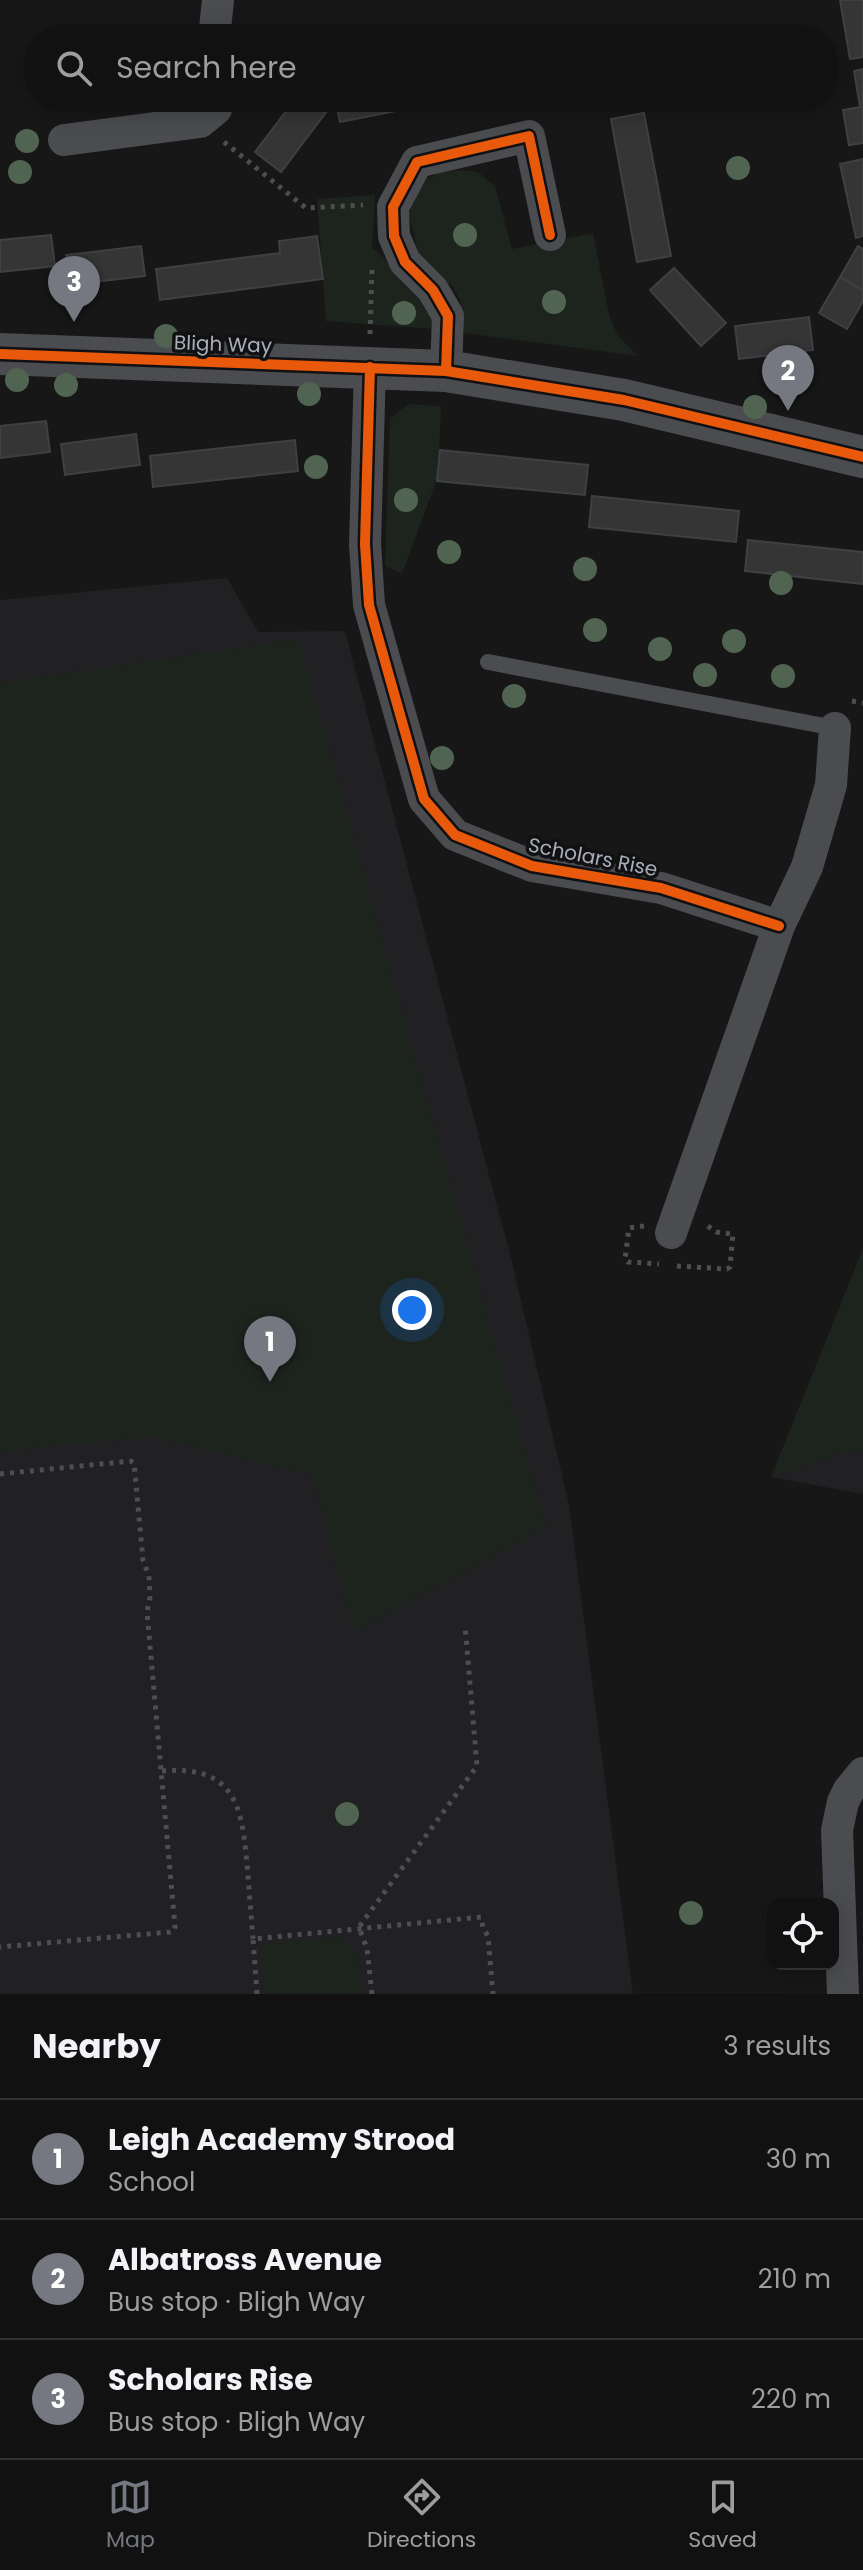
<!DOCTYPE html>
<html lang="en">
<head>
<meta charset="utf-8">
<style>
  :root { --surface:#111; --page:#1e1f1f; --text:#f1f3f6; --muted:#9c9d9f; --line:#303131; --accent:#757880 }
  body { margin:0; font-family:Poppins,sans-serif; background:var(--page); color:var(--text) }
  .controls { position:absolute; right:24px; bottom:24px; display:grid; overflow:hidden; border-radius:16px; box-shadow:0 4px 20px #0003 }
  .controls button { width:72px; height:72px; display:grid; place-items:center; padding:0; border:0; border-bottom:2px solid var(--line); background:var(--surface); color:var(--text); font:40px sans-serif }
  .you { position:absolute; left:412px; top:1310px; width:28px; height:28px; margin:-20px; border:6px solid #fff; border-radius:50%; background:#1a73e8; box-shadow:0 0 0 12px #1a73e833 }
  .badge { display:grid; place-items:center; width:52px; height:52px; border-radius:50%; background:var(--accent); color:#fff; font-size:26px; font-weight:700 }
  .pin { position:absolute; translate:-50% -66px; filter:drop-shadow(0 2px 4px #0008) }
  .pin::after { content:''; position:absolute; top:42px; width:28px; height:24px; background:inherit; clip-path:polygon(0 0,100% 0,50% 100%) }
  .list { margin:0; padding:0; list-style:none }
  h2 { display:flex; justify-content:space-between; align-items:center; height:104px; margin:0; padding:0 32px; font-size:34px }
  h2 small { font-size:26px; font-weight:400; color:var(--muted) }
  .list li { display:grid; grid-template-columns:52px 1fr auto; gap:24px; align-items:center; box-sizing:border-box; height:120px; padding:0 32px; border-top:2px solid var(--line) }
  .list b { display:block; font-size:30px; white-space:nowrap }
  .list p { margin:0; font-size:26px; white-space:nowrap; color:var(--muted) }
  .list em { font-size:26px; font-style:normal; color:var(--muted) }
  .icon { flex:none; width:44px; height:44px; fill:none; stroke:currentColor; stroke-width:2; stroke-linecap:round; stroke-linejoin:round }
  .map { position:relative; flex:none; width:863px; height:1994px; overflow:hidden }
  .search { position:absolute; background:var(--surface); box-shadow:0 4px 20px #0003; left:24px; right:24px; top:24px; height:88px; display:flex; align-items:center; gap:20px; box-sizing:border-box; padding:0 28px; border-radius:44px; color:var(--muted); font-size:30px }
  .sheet { height:464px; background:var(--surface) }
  nav { display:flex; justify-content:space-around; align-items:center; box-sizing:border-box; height:112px; border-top:2px solid var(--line); background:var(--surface); font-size:22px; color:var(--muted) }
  nav a { display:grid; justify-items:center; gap:4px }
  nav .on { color:var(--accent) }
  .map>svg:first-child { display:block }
  .built { fill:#212123 }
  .green { fill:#1d241e }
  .building { fill:#353536; stroke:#3f4043; stroke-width:2 }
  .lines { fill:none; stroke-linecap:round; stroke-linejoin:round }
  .path { stroke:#4d4e52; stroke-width:5; stroke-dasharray:4 6; stroke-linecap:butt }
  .service { stroke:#4b4c50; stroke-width:16 }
  .minor { stroke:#4b4c50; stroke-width:32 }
  .tertiary { stroke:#4b4c50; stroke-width:42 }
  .cycleway-casing { stroke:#111113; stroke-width:15 }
  .cycleway { stroke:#e8590c; stroke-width:10 }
  .tree { fill:#506451 }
  .labels { text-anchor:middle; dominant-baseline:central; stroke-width:7; stroke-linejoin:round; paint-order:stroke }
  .street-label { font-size:20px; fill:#a8adb8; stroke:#111113 }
</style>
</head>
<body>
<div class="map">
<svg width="863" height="1994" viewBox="0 0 863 1994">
  <rect width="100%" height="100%" fill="#171717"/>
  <path class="built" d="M227,578L258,632L345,631L511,1258L569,1505L633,1994H0V600Z
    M863,1249V1494L771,1477Z"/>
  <path class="green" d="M460,170L478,172L495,186L512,249L593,233L609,315L618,336L638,356L464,333L460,300L453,287L419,257L409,213L419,190L427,179L443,171Z
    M375,195L372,248L384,258L402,283L432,311L435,329L326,321L317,199Z
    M408,404L441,406L438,476L402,574L385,566L390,419Z
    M298,639L546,1527L353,1632L313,1475L151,1437L0,1451V683Z
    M863,1249V1451L850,1450L771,1477Z
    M339,1937L359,1956L363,1994H263L259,1944Z"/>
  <path class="building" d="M840,0H863V57L850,59Z
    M863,69V107H860L854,71Z
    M296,98H310L327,111L281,172L255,152Z
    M335,98H461L340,122Z
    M860,107H863V143L849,145L843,110Z
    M644,113L671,256L637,262L611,119Z
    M863,159V236L856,238L840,164Z
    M51,235L55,266L0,272V240Z
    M317,236L323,279L160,300L156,269L280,253L279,241Z
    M141,246L145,276L70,285L66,255Z
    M858,246L863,249V290L840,277Z
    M674,268L726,323L701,346L650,290Z
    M840,277L863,290V301L847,329L819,313Z
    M809,317L813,350L739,359L735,326Z
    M46,421L50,452L0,458V426Z
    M136,434L140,465L65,475L61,444Z
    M295,440L298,471L153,487L150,456Z
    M440,450L588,465L585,495L437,481Z
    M592,496L739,511L736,542L589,527Z
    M748,540L863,552V584L745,571Z"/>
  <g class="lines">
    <path class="path" d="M224,142L306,208L363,205
      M370,334L372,268
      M852,701L863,703
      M644,1226L629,1228L625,1259L628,1262L659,1264
      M677,1266L727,1269L730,1267L733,1234L716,1232L705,1224
      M0,1474L131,1461L134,1463L143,1560L149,1576L150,1597L147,1612L175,1927L174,1931L170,1932L0,1947
      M162,1771C234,1765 242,1805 247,1864C249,1889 251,1914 253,1939
      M257,1994L253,1939L481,1917L483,1928L488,1936L493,1994
      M372,1994L367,1949L359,1927L477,1766L465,1625"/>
    <path class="service" d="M488,662L835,728"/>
    <path class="minor" d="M214,38L218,0
      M64,140L200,122L216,109L215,98
      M370,367L365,544L369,605L424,799L455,835L532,866L661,888L779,926
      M446,371L448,316L433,290L405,262L394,236L393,207L417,162L529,136L550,235
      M671,1233L779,926L807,867L831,785L835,728
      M843,1994L837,1830L843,1802L849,1790L863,1773"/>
    <path class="tertiary" d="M0,354L446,371L624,400L863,457"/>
    <defs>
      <path id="cycleway" d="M0,354L446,371L624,400L863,457
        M370,367L365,544L369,605L424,799L455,835L532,866L661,888L779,926
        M446,371L448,316L433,290L405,262L394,236L393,207L417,162L529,136L550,235"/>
    </defs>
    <use href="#cycleway" class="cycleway-casing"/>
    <use href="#cycleway" class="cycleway"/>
  </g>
  <g class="tree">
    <circle cx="27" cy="141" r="12"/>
    <circle cx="738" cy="168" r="12"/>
    <circle cx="20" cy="172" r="12"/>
    <circle cx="465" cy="235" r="12"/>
    <circle cx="554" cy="302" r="12"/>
    <circle cx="404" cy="313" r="12"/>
    <circle cx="166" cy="336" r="12"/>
    <circle cx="17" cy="380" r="12"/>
    <circle cx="66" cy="385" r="12"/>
    <circle cx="309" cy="394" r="12"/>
    <circle cx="755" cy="407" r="12"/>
    <circle cx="316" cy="467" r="12"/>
    <circle cx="406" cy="500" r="12"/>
    <circle cx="449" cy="552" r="12"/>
    <circle cx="585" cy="569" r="12"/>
    <circle cx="781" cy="583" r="12"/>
    <circle cx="595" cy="630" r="12"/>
    <circle cx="734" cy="641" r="12"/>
    <circle cx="660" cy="649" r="12"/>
    <circle cx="705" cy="675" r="12"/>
    <circle cx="783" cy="676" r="12"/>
    <circle cx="514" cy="696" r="12"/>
    <circle cx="442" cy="758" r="12"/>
    <circle cx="347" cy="1814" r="12"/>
    <circle cx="691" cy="1913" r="12"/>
  </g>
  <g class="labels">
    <g class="street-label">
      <text transform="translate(223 344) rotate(2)">Bligh Way</text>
      <text transform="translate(593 857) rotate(11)">Scholars Rise</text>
    </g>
  </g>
</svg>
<div class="controls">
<button><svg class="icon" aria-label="locate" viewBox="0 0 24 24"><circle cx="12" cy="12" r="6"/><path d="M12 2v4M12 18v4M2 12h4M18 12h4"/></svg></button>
</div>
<div class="you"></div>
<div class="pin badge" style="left:270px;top:1382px">1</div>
<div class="pin badge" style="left:788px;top:411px">2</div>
<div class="pin badge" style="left:74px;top:322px">3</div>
<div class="search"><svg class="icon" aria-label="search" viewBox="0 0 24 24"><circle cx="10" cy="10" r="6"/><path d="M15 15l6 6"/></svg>Search here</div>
</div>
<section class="sheet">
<h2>Nearby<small>3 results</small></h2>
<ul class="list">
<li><span class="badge">1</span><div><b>Leigh Academy Strood</b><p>School</p></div><em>30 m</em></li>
<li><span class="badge">2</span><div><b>Albatross Avenue</b><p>Bus stop · Bligh Way</p></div><em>210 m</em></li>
<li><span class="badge">3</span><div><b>Scholars Rise</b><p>Bus stop · Bligh Way</p></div><em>220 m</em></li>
</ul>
</section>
<nav>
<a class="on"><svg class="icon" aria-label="map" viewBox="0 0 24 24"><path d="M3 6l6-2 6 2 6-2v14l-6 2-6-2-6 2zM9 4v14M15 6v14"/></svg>Map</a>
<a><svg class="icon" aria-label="directions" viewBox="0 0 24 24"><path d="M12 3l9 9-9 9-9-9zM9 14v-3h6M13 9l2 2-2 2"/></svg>Directions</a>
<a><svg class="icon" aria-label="saved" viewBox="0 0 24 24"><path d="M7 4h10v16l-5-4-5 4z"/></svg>Saved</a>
</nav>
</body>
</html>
